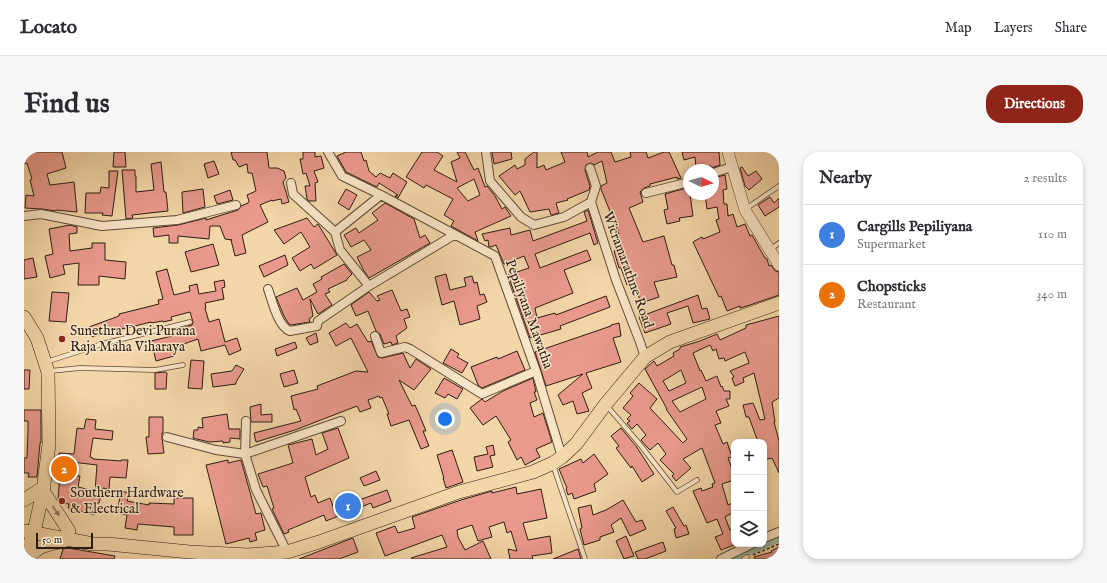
<!DOCTYPE html>
<html lang="en">
<head>
<meta charset="utf-8">
<style>
  :root { --surface:#fff; --page:#f7f7f7; --text:#2b2b33; --muted:#7c7c81; --line:#e1e1e2; --accent:#8f2418 }
  body { margin:0; font-family:"IM FELL English",serif; background:var(--page); color:var(--text) }
  .controls { position:absolute; right:12px; bottom:12px; display:grid; overflow:hidden; border-radius:8px; box-shadow:0 2px 6px #0003 }
  .controls button { width:36px; height:36px; display:grid; place-items:center; padding:0; border:0; border-bottom:1px solid var(--line); background:var(--surface); color:var(--text); font:20px sans-serif }
  .compass { position:absolute; left:659px; top:12px; width:36px; height:36px; border-radius:50%; background:var(--surface); box-shadow:0 2px 6px #0003; rotate:95deg }
  .scale { position:absolute; left:12px; bottom:10px; width:57px; box-sizing:border-box; padding-left:4px; border:2px solid #2c1d13; border-top:0; font-size:11px; line-height:14px; white-space:nowrap; color:#2c1d13; -webkit-text-stroke:3px #f8e4c6; paint-order:stroke }
  .you { position:absolute; left:421px; top:267px; width:14px; height:14px; margin:-10px; border:3px solid #fff; border-radius:50%; background:#1a73e8; box-shadow:0 0 0 6px #1a73e833 }
  .badge { display:grid; place-items:center; width:26px; height:26px; border-radius:50%; background:var(--accent); color:#fff; font-size:13px; font-weight:700 }
  .pin { position:absolute; translate:-50% -50%; border:2px solid #fff; box-shadow:0 1px 4px #0006 }
  .list { margin:0; padding:0; list-style:none }
  h2 { display:flex; justify-content:space-between; align-items:center; height:52px; margin:0; padding:0 16px; font-size:17px }
  h2 small { font-size:13px; font-weight:400; color:var(--muted) }
  .list li { display:grid; grid-template-columns:26px 1fr auto; gap:12px; align-items:center; box-sizing:border-box; height:60px; padding:0 16px; border-top:1px solid var(--line) }
  .list b { display:block; font-size:15px; white-space:nowrap }
  .list p { margin:0; font-size:13px; white-space:nowrap; color:var(--muted) }
  .list em { font-size:13px; font-style:normal; color:var(--muted) }
  .icon { flex:none; width:22px; height:22px; fill:none; stroke:currentColor; stroke-width:2; stroke-linecap:round; stroke-linejoin:round }
  .map { position:relative; flex:none; width:755px; height:407px; overflow:hidden; border-radius:16px }
  header { display:flex; align-items:center; gap:24px; box-sizing:border-box; height:56px; padding:0 20px; background:var(--surface); border-bottom:1px solid var(--line) }
  header strong { font-size:19px }
  nav { display:flex; gap:22px; margin-inline-start:auto; font-size:14px }
  .intro { display:flex; align-items:center; justify-content:space-between; box-sizing:border-box; height:96px; padding:0 24px }
  h1 { margin:0; font-size:28px }
  .button { padding:10px 18px; border-radius:16px; background:var(--accent); color:#fff; font-size:14px; font-weight:700 }
  main { display:flex; gap:24px; padding:0 24px }
  aside { flex:1; background:var(--surface); border-radius:16px; box-shadow:0 2px 6px #0003 }
  .map>svg:first-child { display:block }
  .lines { fill:none; stroke-linecap:round; stroke-linejoin:round }
  .canal { stroke:#9cb9a7; stroke-width:8 }
  .building { fill:#ea9a8d; stroke:#2c1d13; fill-rule:evenodd }
  .service-casing { stroke:#5e4b38; stroke-width:5.5 }
  .minor-casing { stroke:#5e4b38; stroke-width:10 }
  .tertiary-casing { stroke:#5e4b38; stroke-width:12 }
  .primary-casing { stroke:#2c1d13; stroke-width:14 }
  .path { stroke:#2c1d13; stroke-width:1.5; stroke-dasharray:3 2; stroke-linecap:butt }
  .service { stroke:#f8e4c6; stroke-width:4 }
  .minor { stroke:#f8e4c6; stroke-width:8 }
  .tertiary { stroke:#f8e4c6; stroke-width:11 }
  .primary { stroke:#f4d6a8; stroke-width:13 }
  .oneway { fill:#907a5e }
  .poi-dot { fill:#8f2418; stroke:#f8e4c6; stroke-width:1.5 }
  .labels { text-anchor:middle; dominant-baseline:central; stroke-width:3; stroke-linejoin:round; paint-order:stroke }
  .street-label { font-size:14px; fill:#2c1d13; stroke:#f8e4c6 }
  .poi-label { font-size:14px; fill:#2c1d13; stroke:#f8e4c6; text-anchor:start }
</style>
</head>
<body>
<header>
<strong>Locato</strong>
<nav><a>Map</a><a>Layers</a><a>Share</a></nav>
</header>
<div class="intro"><h1>Find us</h1><a class="button">Directions</a></div>
<main>
<div class="map">
<svg width="755" height="407" viewBox="0 0 755 407">
  <rect width="100%" height="100%" fill="#f4d6a8"/>
  <filter id="stains"><feTurbulence type="fractalNoise" baseFrequency=".005" numOctaves="4"/><feColorMatrix values="0 0 0 0 .2 0 0 0 0 .09 0 0 0 0 .02 0 0 0 .5 -.17"/></filter>
  <radialGradient id="worn" r=".72"><stop offset=".6" stop-color="#630" stop-opacity="0"/><stop offset="1" stop-color="#630" stop-opacity=".3"/></radialGradient>
  <g class="lines">
    <path class="canal" d="M708,407L755,386"/>
  </g>
  <path class="building" d="M0,0H38L42,16L23,22L26,33L50,30L53,60L32,58V59L18,57L1,56L2,43L10,44L6,28L8,27L3,11L0,12Z
    M90,0H101L102,15H89Z
    M207,0H243L245,16H253L260,19L262,26L259,30L265,50L258,52L257,47L248,49V48L236,53L244,70L218,83L222,101L211,104L207,88H208L201,87L196,74H186L185,87L154,84V91H145V83L130,85L129,76L154,73L182,66V68L214,58L217,54L224,51L225,49L223,43L232,39L228,21H224L223,12L215,15L211,8H209Z
    M279,0H291V5L297,4L300,16L290,19L294,30L291,31L292,49H285L283,47L281,34H286L282,21L279,22L276,7H279Z
    M322,0H337L340,9L342,8L345,19L352,25L356,21L366,26L369,21L383,30L374,46L371,44L374,43L355,31L353,35L322,20L313,4Z
    M398,0H413L419,4L410,18L433,30L427,10L436,6L433,0H441L450,18L454,16L461,35L463,34L471,44L478,57L481,55L487,64L451,80L454,89L427,74L430,69L420,63L429,47L402,33L400,36L382,25ZM450,27L456,43L444,49L433,36Z
    M468,0H487L488,7L470,12Z
    M510,0H513V16L520,13L522,18L541,10L537,0H563L564,5L574,0H587L591,10L607,5L606,0H622L624,6L640,0H645L657,26L653,27V25L626,32V34L620,36L616,40L619,50L605,56L619,90L640,84L648,113H650L653,125L630,130L635,145L617,151L610,130L603,133L597,116H595L590,99L598,97L592,83L595,82L577,37V34L583,31L578,9L570,13L567,11L562,13L561,18L566,34L565,38L543,47L544,48L532,51L535,61L527,63L525,57L506,60L496,39L491,43L475,24L491,13L493,17L501,13V7Z
    M658,0H695L696,13L687,16V14L672,16L671,5L660,8Z
    M190,9L195,22L184,26L180,12Z
    M137,10L140,40H142L144,59L108,63L109,66L102,67L98,18H111V24H112V40L130,38L127,12Z
    M718,15L724,24L732,19L738,27L725,38L721,34L716,16Z
    M85,19H94L88,64L78,63L79,61H61L62,41H76L77,35L85,36Z
    M701,23L703,37L699,38L700,52H703L704,64L709,62L713,75L721,72L726,84L728,83L741,106L743,107L745,114L747,113L751,119L755,120V143L723,154L716,156V154L703,159L697,144L695,145L669,90L678,85L679,87L696,80L692,68L695,67L693,55L683,57L681,42H689V26Z
    M662,36L666,42L669,64L655,66L656,69L643,72L640,58L644,57L641,42Z
    M179,37L181,55L159,61L158,40Z
    M322,37L333,43L325,58L314,51Z
    M206,38L209,48L193,52L190,44Z
    M746,45L750,51L755,46V55L741,64L734,53Z
    M361,51L390,67L396,86L401,83L406,91L345,126L340,119L333,105L347,98L340,88L327,95L320,83L332,76L335,81L354,68L348,61Z
    M564,58L574,91L570,93L566,81L511,102L516,116L563,98L567,108L540,118L549,141L511,156L513,166L531,161L532,163L582,144L586,155L536,174L537,177L506,186L484,123L505,116L500,104L480,112L472,93L467,95H465L464,88L461,89L458,82L486,76L487,83L506,78L509,89L563,69L560,60Z
    M283,66L290,75L294,72L313,103L290,117L287,112L276,119L268,106L286,95L277,80L260,92L250,78Z
    M46,73L53,75V81L45,82L46,99L68,96V91H81V108L102,110L101,127L75,124V133H54L55,111L39,113L41,122L26,126L21,104L29,102L25,77Z
    M189,92L195,113L167,120L161,100Z
    M261,103L264,113L240,125L235,114Z
    M9,106L13,125L0,127V108Z
    M320,112L328,122L323,127V128L304,137L306,140L301,142L308,153L294,162L286,147L289,164L285,167L286,170L267,173L265,172L260,164L252,145L273,136L279,148L293,140L289,132L298,127L297,125Z
    M143,117L150,143L166,139L165,134L173,132L175,142L192,139L190,130L200,128L201,135L198,136L200,147L181,151L182,156H181L185,170L195,167L201,190L213,186L217,198L205,203L201,193L177,199L174,187L148,196L150,204L132,209L127,189L148,184L146,179L168,173L169,170L166,160L147,165L148,168L139,170V169L127,171V170L99,177L98,176L68,185L65,175L95,164V162L135,152L134,148L139,147L132,120Z
    M422,122L426,138L442,134L440,126L448,124L450,131L453,130L456,143L460,142L463,150L453,154L456,167L436,173L430,149L418,153L411,125Z
    M368,138L377,159L383,157L386,165L380,167L383,176L372,184L374,191L368,193L367,190L360,192L356,182L352,179L344,159L332,164L327,153L345,140L353,149L356,148L353,144Z
    M28,140L45,141L42,170L25,169Z
    M674,143L678,157L683,156L686,167L669,171L664,154L643,161L647,172L621,181L615,165Z
    M755,164V246L748,250L751,270H750L755,289V321L748,306L740,308V290H734L725,265H722L719,253L729,251L736,268L741,267L730,221L719,226L720,230L711,234L708,226L710,225L706,219L725,211L721,200L701,209L700,206L695,207L692,197L689,199L686,193L669,201L676,219L677,218L682,229L693,224L697,235L698,234L700,239H706V247H702L705,254L692,259L697,271L691,273L699,292L703,290L708,305L704,306L709,319L710,318V328L698,332L704,353L710,350V360L701,365L706,378L710,376V393L697,398L691,385L699,382L693,367L683,371L669,339L677,336L678,339L689,335L688,332L691,331L678,296L659,307L667,316L652,329L648,324L650,322L636,308L642,302L634,291L626,298L622,294L617,288L622,283L613,272L608,277L603,271L606,269L603,267L607,263L599,256L609,244L606,241L615,231L633,247L626,256L659,291L663,287L642,257H643L621,217L630,209L633,214L650,204L649,201L656,197V195L676,189L693,182L696,188L722,176V173ZM657,218L662,231L645,239L639,229ZM678,235L682,247L656,260L648,249Z
    M322,171L326,176L333,172L344,190L347,189L354,205L358,206L379,201L386,216L392,207L407,217L390,238L375,228L388,254L391,253L395,262L402,279H399L405,294L397,297L385,268L367,274L363,262H365L358,245L356,246L355,244L344,248L347,256L336,260L333,254L271,278L232,290L230,281L277,269L272,257L270,258L267,244L294,237L293,234L332,219L344,220L327,186L312,194L305,181Z
    M595,171L597,184L589,186L597,210L562,221L568,236L558,241L565,259L553,262L549,249L539,253L534,243L559,222L522,234L511,200L587,174V173Z
    M292,181L294,190L286,193L282,186Z
    M271,190L273,196L253,204L251,197Z
    M427,197L435,202L433,205L444,211L438,221L419,211Z
    M493,199L501,218L458,236L454,233L447,215L473,205L474,207Z
    M167,208L180,209L178,237L164,236Z
    M212,213L220,217L212,230V232L189,235L187,222L208,219Z
    M0,218H6L5,237H0Z
    M270,218L274,231L260,235L256,222Z
    M141,220L143,221L142,237H131V221Z
    M420,226L439,237L433,247L424,242L421,246L411,241Z
    M509,226L512,240H510L513,248L506,251L510,265L519,261L528,290L512,297L516,305L501,313L497,305L493,308L484,290L487,288L472,264L459,273L446,256L458,247L461,250L479,239Z
    M237,252V263L248,262V270H227L226,255Z
    M0,258H17V291H16L13,325H4L5,321H0V306H3L4,278V269H0Z
    M203,262L205,277H216V287L206,286V290L199,291V289L185,290L169,286L170,278H174V275L179,276L178,266Z
    M125,265H139V281H138V286L140,301L124,302L122,285H125Z
    M62,267L72,268L71,277L89,279L88,288L69,286L66,305L69,306V307L97,309V308H104L102,326L86,325L85,337L79,336L75,351H73L70,363L44,356L45,352L36,351L34,347L36,322L35,321V301L50,302L53,276L60,277ZM48,310L73,313L71,339L54,335L56,324L47,323Z
    M314,276L325,306L281,325L287,345L291,343L294,351L306,346L310,357L363,338L367,349L349,356L347,351L302,369L300,363L264,378L265,380L260,382L248,357L250,356L243,334L239,335L234,322L269,311L264,293L288,287L292,303L304,297L298,281Z
    M597,276L612,294L630,322L618,330L608,314L607,316L592,296L595,294L587,284Z
    M469,293L471,303L466,304L469,315L453,319L450,305L464,302L462,295Z
    M428,298L439,330L422,336L419,326H420L413,303Z
    M570,302L584,322L570,332L572,339L550,347L548,341L544,343L542,337L543,336L535,317L557,307L559,311Z
    M204,308V311L217,308L232,362L237,361L241,378L231,381L233,388L226,390L225,386L202,392L182,313Z
    M352,319L356,328L340,334L336,326Z
    M492,335L493,342L517,337L523,366L499,371L504,388L526,384L528,401L508,404L509,407H486L484,397L493,399L487,379L483,381L480,370L465,375L468,385L454,389L448,373L433,378L434,385L441,398L459,389L467,407H388L387,406L423,395L418,383L361,404L352,381L371,374L374,381L391,376L388,365L437,348L468,339V341Z
    M97,339L105,341L103,349L125,353V351L150,352V346H169V383H150V375L114,372L113,378L101,376L103,363L93,361Z
    M599,348L612,370L618,368L622,377L606,384L597,366L587,373L590,380L576,385V388L560,393L556,377L558,376L554,356L567,353L569,363L582,358Z
    M649,355L660,374L662,373L665,382L652,386L650,377L652,376L642,359Z
    M602,384L610,404L600,407L592,389Z
    M329,386L334,400L315,407H275Z
    M639,390L642,399L621,407H614L611,400Z
    M755,395V404L748,407H731L730,405L748,400L747,399Z
    M44,396L91,404L90,407H36L39,397Z
    M554,397L557,407H529Z"/>
  <g class="lines">
    <defs>
      <path id="service" d="M723,56L755,34
        M747,97L755,91
        M22,210L78,192L166,170
        M26,219L56,216L131,218L159,213
        M583,254L614,290L653,340L673,328
        M529,313L561,407
        M720,407L723,405"/>
      <path id="minor" d="M304,0L318,24L357,43L471,104L512,219L538,305
        M462,0L466,29L497,65L510,73L540,65L567,50L592,128L616,190L621,205
        M566,16L572,34L567,50
        M689,21L708,15
        M267,31L269,42L311,80
        M622,41L665,30
        M0,64L17,62L78,74L153,68L212,53
        M345,134L316,98L311,80L357,43
        M244,137C248,148 254,175 266,179L293,174L294,169L345,134L430,83
        M351,184L357,201L381,195L386,197L458,242L512,219
        M143,285L192,298L221,302L222,269
        M740,386L755,380
        M263,400L232,338L221,302L317,269
        M697,407L728,392"/>
      <path id="tertiary" d="M704,0L721,58L755,113"/>
      <path id="primary" d="M0,165L13,186L24,220L25,292L19,339L10,380L0,407
        M19,339L45,379
        M0,348L20,335
        M0,379L69,392H84L166,400L224,403L263,400L295,390L435,340L509,320L529,311L538,305L552,292L581,253L621,205L646,190L755,151
        M3,407C16,392 22,393 40,389"/>
    </defs>
    <use href="#service" class="service-casing"/>
    <use href="#minor" class="minor-casing"/>
    <use href="#tertiary" class="tertiary-casing"/>
    <use href="#primary" class="primary-casing"/>
    <path class="path" d="M729,403L755,392"/>
    <use href="#service" class="service"/>
    <use href="#minor" class="minor"/>
    <use href="#tertiary" class="tertiary"/>
    <use href="#primary" class="primary"/>
  </g>
  <defs><path id="oneway-solid" d="M-6-.8H1V-3.2L6.5 0L1 3.2V.8H-6Z"/></defs>
  <use class="oneway" href="#oneway-solid" transform="translate(32 359) rotate(56)"/>
  <g class="poi-dot">
    <circle cx="38" cy="187" r="4"/>
    <circle cx="38" cy="349" r="4"/>
  </g>
  <g class="labels">
    <g class="street-label">
      <text transform="translate(604 118) rotate(70)">Wicramarathne Road</text>
      <text transform="translate(505 162) rotate(70)">Pepiliyana Mawatha</text>
    </g>
    <g class="poi-label">
      <text x="46" y="179">Sunethra Devi Purana<tspan x="46" dy="16">Raja Maha Viharaya</tspan></text>
      <text x="46" y="341">Southern Hardware<tspan x="46" dy="16">&amp; Electrical</tspan></text>
    </g>
  </g>
  <rect width="100%" height="100%" filter="url(#stains)"/>
  <rect width="100%" height="100%" fill="url(#worn)"/>
</svg>
<div class="controls">
<button>+</button>
<button>−</button>
<button><svg class="icon" aria-label="layers" viewBox="0 0 24 24"><path d="M12 4l9 5-9 5-9-5zM3 14l9 5 9-5"/></svg></button>
</div>
<svg class="compass" viewBox="-18 -18 36 36"><path d="M0-13l5 13h-10z" fill="#e53935"/><path d="M0 13l5-13h-10z" fill="#7c7c81"/></svg>
<div class="scale">50 m</div>
<div class="you"></div>
<div class="pin badge" style="left:324px;top:354px;background:#3f7fe0">1</div>
<div class="pin badge" style="left:40px;top:317px;background:#e8710a">2</div>
</div>
<aside>
<h2>Nearby<small>2 results</small></h2>
<ul class="list">
<li><span class="badge" style="background:#3f7fe0">1</span><div><b>Cargills Pepiliyana</b><p>Supermarket</p></div><em>110 m</em></li>
<li><span class="badge" style="background:#e8710a">2</span><div><b>Chopsticks</b><p>Restaurant</p></div><em>340 m</em></li>
</ul>
</aside>
</main>
</body>
</html>
